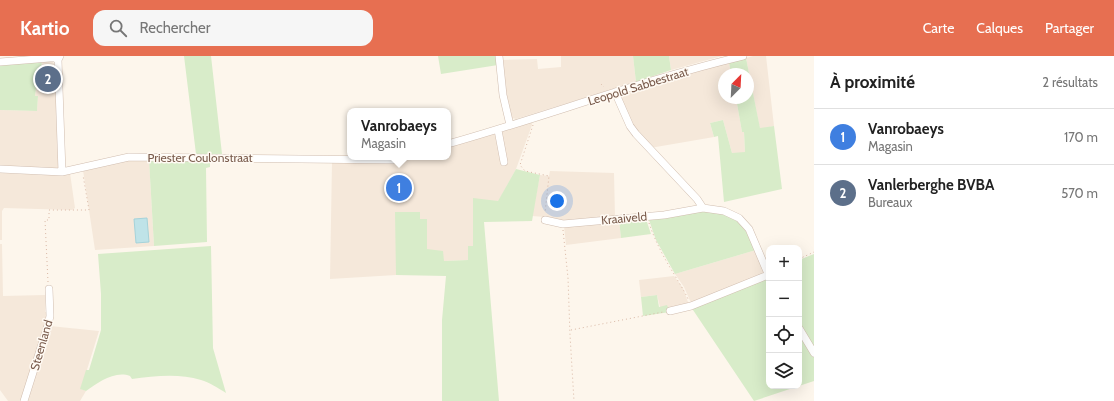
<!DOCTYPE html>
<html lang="fr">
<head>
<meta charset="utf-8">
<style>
  :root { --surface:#fff; --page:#f6f6f6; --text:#222; --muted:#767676; --line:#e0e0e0; --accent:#e76f51 }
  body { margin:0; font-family:Cabin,sans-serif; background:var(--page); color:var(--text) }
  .controls { position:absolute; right:12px; bottom:12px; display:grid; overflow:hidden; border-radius:8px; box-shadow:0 4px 16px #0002 }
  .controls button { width:36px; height:36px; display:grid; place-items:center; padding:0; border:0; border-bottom:1px solid var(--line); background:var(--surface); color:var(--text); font:20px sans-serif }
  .compass { position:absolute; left:718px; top:12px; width:36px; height:36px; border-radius:50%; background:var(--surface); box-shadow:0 4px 16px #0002; rotate:24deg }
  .you { position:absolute; left:557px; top:145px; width:14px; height:14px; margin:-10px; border:3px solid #fff; border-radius:50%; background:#1a73e8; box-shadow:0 0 0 6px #1a73e833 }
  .badge { display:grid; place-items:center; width:26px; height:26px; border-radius:50%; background:var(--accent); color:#fff; font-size:13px; font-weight:700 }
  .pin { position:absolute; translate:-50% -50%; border:2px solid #fff; box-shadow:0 1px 4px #0006 }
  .popup { position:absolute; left:347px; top:52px; width:104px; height:52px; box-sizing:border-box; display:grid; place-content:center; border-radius:8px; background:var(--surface); filter:drop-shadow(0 1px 3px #0005); font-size:13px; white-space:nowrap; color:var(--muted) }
  .popup b { font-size:15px; color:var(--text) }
  .popup::after { content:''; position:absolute; left:50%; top:100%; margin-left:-8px; border:8px solid transparent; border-top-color:var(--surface) }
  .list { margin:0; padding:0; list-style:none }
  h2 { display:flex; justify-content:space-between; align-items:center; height:52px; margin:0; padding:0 16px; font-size:17px }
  h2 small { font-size:13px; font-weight:400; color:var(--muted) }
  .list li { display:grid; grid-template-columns:26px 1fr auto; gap:12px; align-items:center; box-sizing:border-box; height:56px; padding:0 16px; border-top:1px solid var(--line) }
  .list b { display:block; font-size:15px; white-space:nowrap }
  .list p { margin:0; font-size:13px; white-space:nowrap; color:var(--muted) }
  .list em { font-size:13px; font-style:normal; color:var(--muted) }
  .icon { flex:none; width:22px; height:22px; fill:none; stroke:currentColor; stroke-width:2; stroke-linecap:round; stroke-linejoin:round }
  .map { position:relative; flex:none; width:814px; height:345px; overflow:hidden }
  header { display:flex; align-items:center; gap:24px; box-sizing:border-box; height:56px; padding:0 20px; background:var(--accent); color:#fff }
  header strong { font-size:19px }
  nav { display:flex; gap:22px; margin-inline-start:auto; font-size:14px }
  .search { width:280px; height:36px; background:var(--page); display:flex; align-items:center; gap:10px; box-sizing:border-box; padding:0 14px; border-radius:12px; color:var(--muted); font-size:15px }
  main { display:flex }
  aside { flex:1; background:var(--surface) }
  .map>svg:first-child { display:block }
  .residential { fill:#f5e8da }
  .green { fill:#d8ecc9 }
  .water { fill:#bfe3e8; stroke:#a5d3da }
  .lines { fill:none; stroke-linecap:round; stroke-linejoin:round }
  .minor-casing { stroke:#d1beb0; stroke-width:8 }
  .path { stroke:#d9b8a5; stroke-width:1; stroke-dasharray:1 3; stroke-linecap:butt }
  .minor { stroke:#fff; stroke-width:7 }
  .labels { text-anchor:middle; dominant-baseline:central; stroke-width:3; stroke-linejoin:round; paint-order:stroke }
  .street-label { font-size:12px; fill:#7a5c4d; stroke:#fffaf3 }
</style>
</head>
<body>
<header>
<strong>Kartio</strong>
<div class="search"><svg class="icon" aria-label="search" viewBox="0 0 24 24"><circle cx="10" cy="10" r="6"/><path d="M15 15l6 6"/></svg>Rechercher</div>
<nav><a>Carte</a><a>Calques</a><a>Partager</a></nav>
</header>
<main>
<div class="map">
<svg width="814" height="345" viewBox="0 0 814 345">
  <rect width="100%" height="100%" fill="#fdf6ec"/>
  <path class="residential" d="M561,0H633L636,26L516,63L512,62L505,42L502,4L537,3L538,13L561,11Z
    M669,0H722L671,14Z
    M753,0H766L774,70L760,73L746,2Z
    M42,5L53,6L56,12L59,112L56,113L0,111V54L37,55L38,40H35L36,32H39Z
    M729,6L731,18H724V42H736L742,76H744L745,97H732L723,64L710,67L714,81L650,92L637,76L621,43L623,40L627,36Z
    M532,65V69L516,113L498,146L473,143V190L468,204L444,205L427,194L420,163V156H396V219L330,223L332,106L400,105L412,101H448V91Z
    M149,104L154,190L95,194L83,114L122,105Z
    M550,115L614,117L615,161L564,166L545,161L532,160L540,119L549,120Z
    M0,117L52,119L70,117L75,152L72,154L4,152L2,155V184H0Z
    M619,164L621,182L566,189L564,170Z
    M0,188H2L3,240L45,239V256H47V264L22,345H8L0,334Z
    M756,194L765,217L691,247L684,231L675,218Z
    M674,220L683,232L689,249L669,255L660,251L657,239L641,241L639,224Z
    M50,270L99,275L81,333L86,335L80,345H28Z"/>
  <path class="green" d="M184,0H211L222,98H196Z
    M438,0H497L498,9L441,18Z
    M633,0H669L671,14L636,26Z
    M746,2L760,72L774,70L782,133L724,146L718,80L714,81L710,67L723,64L732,97L745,96L744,76H742L736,42H748V18H731L729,6Z
    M42,5L39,32H36L35,40H38L37,55L0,54V8Z
    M149,104L210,105V111L206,112L207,186L154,190Z
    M516,113L540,119L532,165L484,166L499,345H442V264L446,220L396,219L395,156H420V163H427V193L443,195L444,205L468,204V190H473V142L498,145Z
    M704,154L730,159L745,170L756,194L675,218L656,184L649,164Z
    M646,163L651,178L621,182L619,164Z
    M211,190L213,292L226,337C218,332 209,326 201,324C179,317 154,320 132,323L130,320C115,314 97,327 86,335L80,333L86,314H89L101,274V238L98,198Z
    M814,198V291L799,266V204Z
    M767,221L769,224V330H799V274L814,299V325L754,345L691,251Z
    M657,239L659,251L667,249L670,256L643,260L641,241Z"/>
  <path class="water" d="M147,162L149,186L136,187L134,163Z"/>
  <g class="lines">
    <defs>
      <path id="minor" d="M60,0L58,4L62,116
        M499,0L503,39L510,69
        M0,6L50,2H55L58,4
        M615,36L630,70L636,78L697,143L703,152
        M498,74L504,106
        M448,88C547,60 643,24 743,0
        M0,113L62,116L129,101L393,104L402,101
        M545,164L563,168L664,159L703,152L724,155L739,162L749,173L769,220
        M670,255L691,250L768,219
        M799,272L814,297
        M24,345L48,269L50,260L49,233"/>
    </defs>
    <use href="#minor" class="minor-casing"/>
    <path class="path" d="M601,28L604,31
      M533,69L520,109L525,115L549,120L545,157
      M649,167C655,185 664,202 674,218C679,227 684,234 688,243
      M563,174L568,222L570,279L574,345
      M799,203L814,196
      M48,226L45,164H49V154H89L83,119
      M571,274L663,256"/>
    <use href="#minor" class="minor"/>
  </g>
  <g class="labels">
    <g class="street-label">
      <text transform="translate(638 30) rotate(-17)">Leopold Sabbestraat</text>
      <text x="200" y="101">Priester Coulonstraat</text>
      <text transform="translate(624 162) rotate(-5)">Kraaiveld</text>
      <text transform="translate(41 289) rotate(-74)">Steenland</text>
    </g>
  </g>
</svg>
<div class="controls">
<button>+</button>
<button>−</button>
<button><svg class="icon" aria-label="locate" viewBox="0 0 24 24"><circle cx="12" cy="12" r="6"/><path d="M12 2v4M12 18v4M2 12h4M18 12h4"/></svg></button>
<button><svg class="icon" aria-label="layers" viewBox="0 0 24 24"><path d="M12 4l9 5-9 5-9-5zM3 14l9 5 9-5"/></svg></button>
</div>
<svg class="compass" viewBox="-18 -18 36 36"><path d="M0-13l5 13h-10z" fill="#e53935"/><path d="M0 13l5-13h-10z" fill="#767676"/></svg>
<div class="you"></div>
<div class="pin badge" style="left:399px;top:132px;background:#3f7fe0">1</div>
<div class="popup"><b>Vanrobaeys</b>Magasin</div>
<div class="pin badge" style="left:48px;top:23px;background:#5c6f8a">2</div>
</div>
<aside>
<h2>À proximité<small>2 résultats</small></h2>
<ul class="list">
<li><span class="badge" style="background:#3f7fe0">1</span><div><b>Vanrobaeys</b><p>Magasin</p></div><em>170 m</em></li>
<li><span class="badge" style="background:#5c6f8a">2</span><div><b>Vanlerberghe BVBA</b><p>Bureaux</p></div><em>570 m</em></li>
</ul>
</aside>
</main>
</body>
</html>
